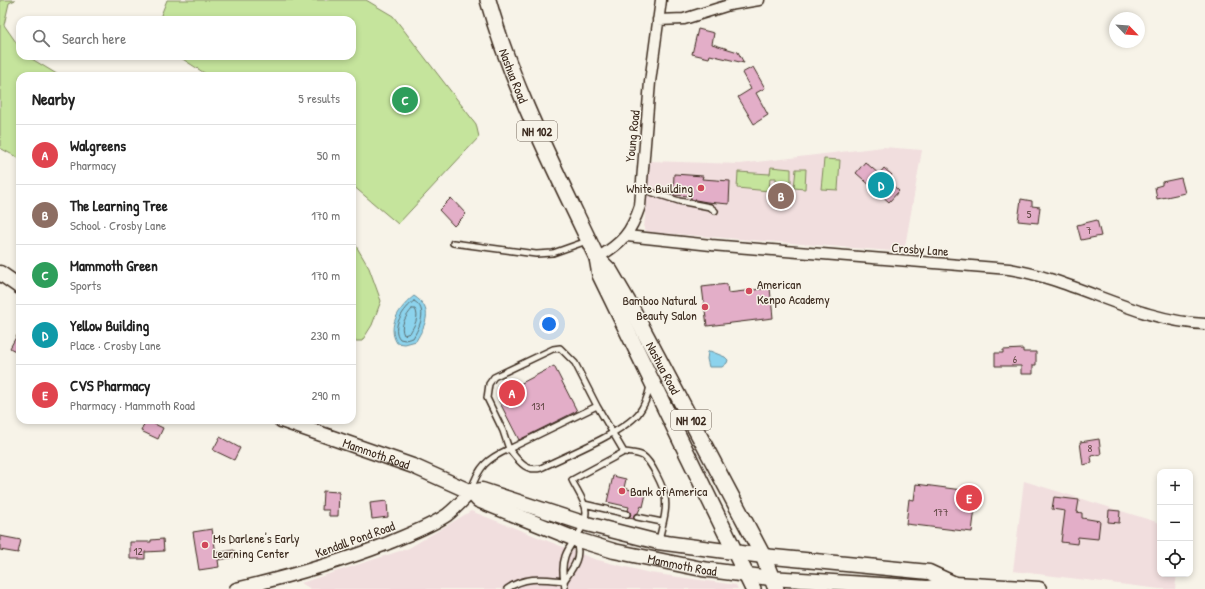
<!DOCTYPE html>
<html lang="en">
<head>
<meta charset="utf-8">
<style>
  :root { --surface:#fff; --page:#f2f2f2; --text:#222; --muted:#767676; --line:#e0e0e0; --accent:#1a73e8 }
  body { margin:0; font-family:"Patrick Hand",sans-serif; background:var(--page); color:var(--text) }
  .controls { position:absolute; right:12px; bottom:12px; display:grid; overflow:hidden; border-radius:8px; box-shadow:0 2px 6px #0003 }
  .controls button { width:36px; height:36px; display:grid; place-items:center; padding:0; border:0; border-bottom:1px solid var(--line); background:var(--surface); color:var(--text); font:20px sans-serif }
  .compass { position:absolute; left:1109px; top:12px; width:36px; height:36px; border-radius:50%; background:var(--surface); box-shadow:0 2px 6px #0003; rotate:115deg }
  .you { position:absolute; left:549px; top:324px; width:14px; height:14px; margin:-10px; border:3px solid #fff; border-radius:50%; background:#1a73e8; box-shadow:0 0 0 6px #1a73e833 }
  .badge { display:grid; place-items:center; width:26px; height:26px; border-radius:50%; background:var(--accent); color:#fff; font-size:13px; font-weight:700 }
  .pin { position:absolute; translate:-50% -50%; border:2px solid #fff; box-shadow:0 1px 4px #0006 }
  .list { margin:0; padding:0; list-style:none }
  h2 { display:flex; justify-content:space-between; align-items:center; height:52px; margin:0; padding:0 16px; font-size:17px }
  h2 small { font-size:13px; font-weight:400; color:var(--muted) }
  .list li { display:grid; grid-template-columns:26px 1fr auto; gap:12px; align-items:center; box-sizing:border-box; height:60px; padding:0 16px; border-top:1px solid var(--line) }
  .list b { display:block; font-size:15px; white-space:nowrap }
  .list p { margin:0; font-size:13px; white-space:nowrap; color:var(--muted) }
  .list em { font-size:13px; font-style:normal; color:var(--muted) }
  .icon { flex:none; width:22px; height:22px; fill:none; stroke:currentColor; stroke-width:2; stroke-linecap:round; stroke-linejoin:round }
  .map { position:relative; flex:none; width:1205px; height:589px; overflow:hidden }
  .search { position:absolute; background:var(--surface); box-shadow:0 2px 6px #0003; left:16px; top:16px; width:340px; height:44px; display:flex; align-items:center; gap:10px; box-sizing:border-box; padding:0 14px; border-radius:12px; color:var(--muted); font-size:15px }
  .panel { position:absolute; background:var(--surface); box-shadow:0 2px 6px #0003; left:16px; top:72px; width:340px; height:352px; border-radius:12px }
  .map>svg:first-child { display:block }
  .built { fill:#f1dede }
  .green { fill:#c5e49c; stroke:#80875d }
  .water { fill:#8cd3ed; stroke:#6c8f9a }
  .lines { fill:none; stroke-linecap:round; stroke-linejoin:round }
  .shore { stroke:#5b6e71; stroke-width:1 }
  .building { fill:#e3aec8; stroke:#3b2a1e }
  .service-casing { stroke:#3b2a1e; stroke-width:8 }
  .minor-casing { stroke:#3b2a1e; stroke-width:13 }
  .tertiary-casing { stroke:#3b2a1e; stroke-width:15 }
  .secondary-casing { stroke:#3b2a1e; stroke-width:17 }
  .primary-casing { stroke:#3b2a1e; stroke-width:18 }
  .service { stroke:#f7f3e8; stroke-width:5 }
  .minor { stroke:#f7f3e8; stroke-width:10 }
  .tertiary { stroke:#f7f3e8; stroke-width:12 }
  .secondary { stroke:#f7f3e8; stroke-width:14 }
  .primary { stroke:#f7f3e8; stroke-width:15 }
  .poi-dot { fill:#d1495b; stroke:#f7f3e8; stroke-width:1.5 }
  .labels { text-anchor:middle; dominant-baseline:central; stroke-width:3; stroke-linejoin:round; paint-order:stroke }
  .number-label { font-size:11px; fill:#654b48 }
  .shield { fill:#f7f3e8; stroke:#73665b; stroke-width:1 }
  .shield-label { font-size:12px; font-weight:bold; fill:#3b2a1e }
  .street-label { font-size:13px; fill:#3b2a1e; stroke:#f7f3e8 }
  .poi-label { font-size:13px; fill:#3b2a1e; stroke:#f7f3e8; text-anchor:start }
</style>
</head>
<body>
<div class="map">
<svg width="1205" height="589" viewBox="0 0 1205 589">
  <rect width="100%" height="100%" fill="#f7f3e8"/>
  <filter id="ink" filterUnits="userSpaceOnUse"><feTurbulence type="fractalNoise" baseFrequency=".025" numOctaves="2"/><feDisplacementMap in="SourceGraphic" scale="8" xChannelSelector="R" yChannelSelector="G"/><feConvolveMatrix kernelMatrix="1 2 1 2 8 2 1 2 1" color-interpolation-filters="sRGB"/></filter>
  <g filter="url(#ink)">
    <path class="built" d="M883,147L922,150L904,252L649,232L644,229L650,161L740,164Z
      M1024,481L1160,523V574H1177L1175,589H1160L1013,571Z
      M471,511L594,559L650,573L736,585L738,589H311L301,583L409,548Z"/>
    <path class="green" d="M0,0H15L9,3L4,25L20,48V56H27L60,76H20V159L0,148Z
      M167,0H366L393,16L476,124L479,137L398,224L352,185V76H209L178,56H352V20H159Z
      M824,159L840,160L838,190L821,189Z
      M771,167L791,169V182L776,181V178H770L769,191L737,188L738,172L770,174Z
      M796,169H806L805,189L794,188Z
      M352,239L369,268L381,301L372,325L362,341H352Z"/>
    <path class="water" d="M414,296C434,309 426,324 416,341L405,344L397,343C386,326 400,307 414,296Z
      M710,351L725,357L728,360L727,363L722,367H709L707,359L708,352Z"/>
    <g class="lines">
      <path class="shore" d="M414,301C429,309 419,328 413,338L405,340L400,339C390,328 404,308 414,301Z
        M412,309H415C420,317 414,326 410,333L404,335C399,326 406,316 412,309Z"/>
    </g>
    <path class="building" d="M698,29L714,33L712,44L738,52L744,63L710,55L709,58L692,54Z
      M753,67L765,88L756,93L768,115L754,124L738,97L751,89L742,73Z
      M865,162L879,174L884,168L892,175L887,180L899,191L889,202L856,173Z
      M674,174L703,176L702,179L730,181L729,204L707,202L690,199L691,196L673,195Z
      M1181,178L1185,193L1157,199L1155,187L1162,185V182Z
      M777,181H789L788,194L776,193Z
      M451,198L466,214L454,226L439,210Z
      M1021,199L1032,201V206L1040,207L1038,223L1018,221Z
      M1097,220L1101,236L1081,240L1077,225Z
      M727,284L728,293L770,288L773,318L707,326L702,287Z
      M20,330V354L10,348Z
      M1023,349V352H1036V365H1033V374H1021V366H995V353H1003V350Z
      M554,366L577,411L519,440L499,401L502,393L498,386L513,379L516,386Z
      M146,420L163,428L158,439L141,431Z
      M220,437L240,448L234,460L213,450Z
      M1099,439L1101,454L1091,456L1092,463L1083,465L1080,442Z
      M613,476L626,479L624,488L646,494L643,507L641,506L638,513L634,515V519L628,518L631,515L628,510L629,507L607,502Z
      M916,484L977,492L972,532L906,524L909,499L914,500Z
      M323,491L339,492L338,516H329V510H322Z
      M1054,497L1079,500L1077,512L1082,513V518L1100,521L1098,539L1078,537L1077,544L1061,542L1065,511L1052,509Z
      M387,501L388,517L372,519L370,503Z
      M1109,510L1120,511L1119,523L1108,522Z
      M212,529L216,553L234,550L236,557L218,560L219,567L199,570L193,532Z
      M0,536L21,540L18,553L0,550Z
      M163,539L164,551L145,552V559H130V542H151V540Z"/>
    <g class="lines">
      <defs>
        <path id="service" d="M641,189L679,201L710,207L715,211
          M453,243L536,254L553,253L587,241
          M560,348L575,363L597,406L509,449L503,431L487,398L489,384L494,377L553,349Z
          M597,406L624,452
          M471,490C479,466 487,459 509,449C519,461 525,472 541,468C567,455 620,434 638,414C645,405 648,396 650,386
          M584,504L627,514
          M637,517L662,522
          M564,581C557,544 585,540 586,512C586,502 576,489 572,480L624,452C631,453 637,453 643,456C651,461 664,488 665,497C668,511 661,528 659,541
          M564,581C573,568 582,557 576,542
          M507,589C525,576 543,579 564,581L565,589"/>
        <path id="minor" d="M658,20L684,19L729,5L759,0
          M627,236L711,245L1009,269C1077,280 1136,321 1205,324
          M597,258C622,243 631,233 640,206L650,82L661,0"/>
        <path id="tertiary" d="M236,589C287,577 337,563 386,544C406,535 428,528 447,515C456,508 463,500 471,492"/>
        <g id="secondary">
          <path d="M0,273L20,287"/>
          <path id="s1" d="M281,420L413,466L471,492L478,500L575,539L614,551L702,569L770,578L928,588L955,584L1039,589"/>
          <path d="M471,492L482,490L583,523L658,542L763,556L929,572L955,584"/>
        </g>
        <g id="primary">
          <path id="s2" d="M488,0C513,90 557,173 597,258L600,275L753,589"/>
          <path id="s3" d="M597,258L610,271L631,307L763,556L776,589"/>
        </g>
      </defs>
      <use href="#service" class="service-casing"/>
      <use href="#minor" class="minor-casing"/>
      <use href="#tertiary" class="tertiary-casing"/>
      <use href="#secondary" class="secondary-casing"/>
      <use href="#primary" class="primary-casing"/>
      <use href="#service" class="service"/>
      <use href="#minor" class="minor"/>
      <use href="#tertiary" class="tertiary"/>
      <use href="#secondary" class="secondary"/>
      <use href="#primary" class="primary"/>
    </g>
  </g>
  <g class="poi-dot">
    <circle cx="701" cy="188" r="4"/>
    <circle cx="749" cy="291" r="4"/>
    <circle cx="705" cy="307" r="4"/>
    <circle cx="622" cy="491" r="4"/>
    <circle cx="205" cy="545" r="4"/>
  </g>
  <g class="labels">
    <g class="number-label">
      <text x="1029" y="214">5</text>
      <text x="1089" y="230">7</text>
      <text x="1015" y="359">6</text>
      <text x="538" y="406">131</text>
      <text x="1090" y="448">8</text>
      <text x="941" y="512">177</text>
      <text x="138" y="551">12</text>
    </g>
    <g class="shield">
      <rect x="517" y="121" width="40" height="20" rx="3"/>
      <rect x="671" y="410" width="40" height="20" rx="3"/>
    </g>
    <g class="shield-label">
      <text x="537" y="131">NH 102</text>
      <text x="691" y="420">NH 102</text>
    </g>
    <g class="street-label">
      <text stroke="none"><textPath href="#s2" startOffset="80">Nashua Road</textPath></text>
      <text transform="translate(632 136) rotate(-84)">Young Road</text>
      <text transform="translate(920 249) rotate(4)">Crosby Lane</text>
      <text stroke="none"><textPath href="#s3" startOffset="129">Nashua Road</textPath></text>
      <text stroke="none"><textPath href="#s1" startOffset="101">Mammoth Road</textPath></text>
      <text transform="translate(355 539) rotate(-20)">Kendall Pond Road</text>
      <text stroke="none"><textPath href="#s1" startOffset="429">Mammoth Road</textPath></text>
    </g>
    <g class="poi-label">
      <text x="693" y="188" text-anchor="end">White Building</text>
      <text x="757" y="284">American<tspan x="757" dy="15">Kenpo Academy</tspan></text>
      <text x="697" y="300" text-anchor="end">Bamboo Natural<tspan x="697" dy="15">Beauty Salon</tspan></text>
      <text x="630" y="491">Bank of America</text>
      <text x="213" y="538">Ms Darlene's Early<tspan x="213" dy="15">Learning Center</tspan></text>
    </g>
  </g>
</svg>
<div class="controls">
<button>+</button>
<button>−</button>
<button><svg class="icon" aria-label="locate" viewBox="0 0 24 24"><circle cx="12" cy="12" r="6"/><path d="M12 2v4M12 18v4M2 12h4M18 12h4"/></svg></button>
</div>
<svg class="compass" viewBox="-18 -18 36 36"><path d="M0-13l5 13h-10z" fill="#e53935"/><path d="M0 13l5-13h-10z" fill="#767676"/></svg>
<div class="you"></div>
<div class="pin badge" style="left:512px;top:393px;background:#e0444e">A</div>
<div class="pin badge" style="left:781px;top:196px;background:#8d6e63">B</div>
<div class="pin badge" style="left:405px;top:100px;background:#2e9e5b">C</div>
<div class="pin badge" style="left:881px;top:185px;background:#0f9aa8">D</div>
<div class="pin badge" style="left:969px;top:498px;background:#e0444e">E</div>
<div class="search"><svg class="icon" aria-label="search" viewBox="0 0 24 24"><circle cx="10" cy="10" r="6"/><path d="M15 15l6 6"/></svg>Search here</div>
<section class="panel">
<h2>Nearby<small>5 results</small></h2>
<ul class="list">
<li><span class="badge" style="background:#e0444e">A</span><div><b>Walgreens</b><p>Pharmacy</p></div><em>50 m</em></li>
<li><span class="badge" style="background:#8d6e63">B</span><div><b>The Learning Tree</b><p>School · Crosby Lane</p></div><em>170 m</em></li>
<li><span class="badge" style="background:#2e9e5b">C</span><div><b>Mammoth Green</b><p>Sports</p></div><em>170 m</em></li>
<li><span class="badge" style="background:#0f9aa8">D</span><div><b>Yellow Building</b><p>Place · Crosby Lane</p></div><em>230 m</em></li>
<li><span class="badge" style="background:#e0444e">E</span><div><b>CVS Pharmacy</b><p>Pharmacy · Mammoth Road</p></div><em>290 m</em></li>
</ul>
</section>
</div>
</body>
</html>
